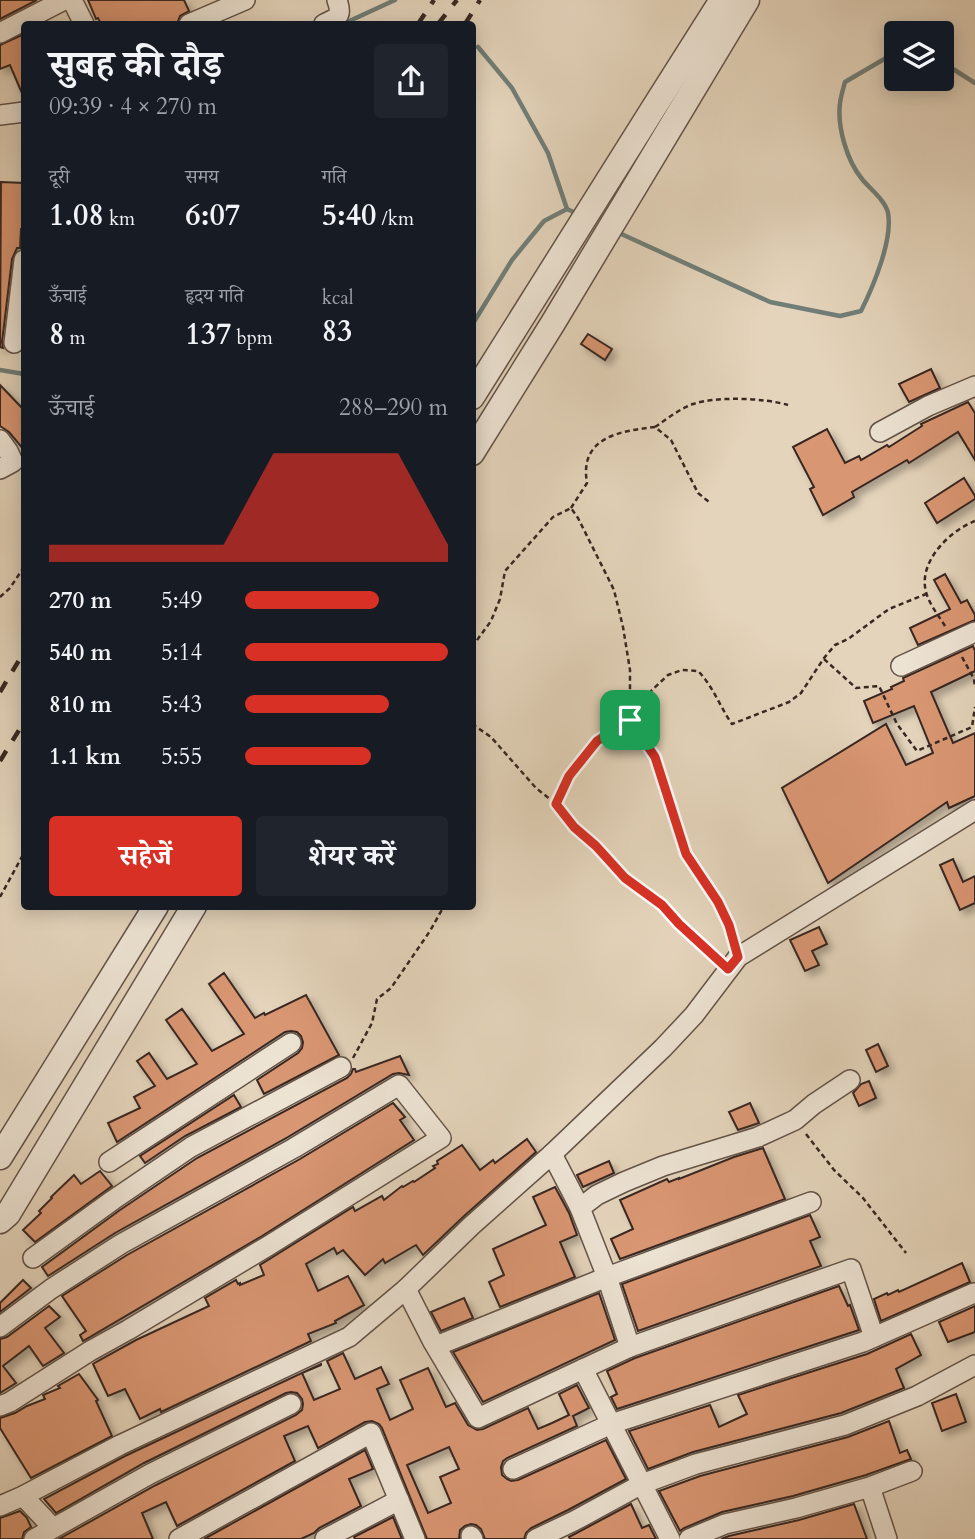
<!DOCTYPE html>
<html lang="hi">
<meta charset="utf-8">
<style>
body{margin:0;font-family:Cardo,"Noto Serif Devanagari",serif;background:#20242c;color:#f1f3f6;height:100vh;display:flex;flex-direction:column;font-size:26px;white-space:nowrap}
*{box-sizing:border-box;margin:0}
p{font-size:23px;color:#9ea1a6}
.icon{flex:none;width:38px;height:38px;fill:none;stroke:currentColor;stroke-width:2;stroke-linecap:round;stroke-linejoin:round}
.map{position:relative;flex:1;overflow:hidden}
.details{position:absolute;left:21px;top:21px;width:455px;height:889px;display:flex;flex-direction:column;background:#171b24;border-radius:7px;box-shadow:0 4px 18px #0003}
.details>*{flex:none}
.controls{position:absolute;left:884px;top:21px;display:grid;gap:14px}
.controls a{display:grid;place-items:center;width:70px;height:70px;border-radius:7px;background:#171b24;box-shadow:0 4px 18px #0003;font-size:35px}
.pin{position:absolute;display:grid;place-items:center;width:60px;height:60px;color:#fff;margin:-30px;border-radius:14px;box-shadow:0 4px 10px #0006}
.round{display:grid;place-items:center;flex:none;width:74px;height:74px;border-radius:7px;background:#20242c}
.overview{display:flex;align-items:center;justify-content:space-between;height:119px;padding:0 28px}
h1{font-size:38px;font-weight:700;line-height:52px}
.figures{display:grid;grid-template-columns:repeat(3,1fr);gap:10px;height:119px;padding:7px 28px}
.figures div{display:grid;align-content:center}
.figures b{font-size:30px;font-weight:700}
.figures small{font-size:19px;font-weight:400}
.figures p{font-size:19px}
.chart{height:196px;padding:14px 28px}
.chart p{display:flex;justify-content:space-between}
.chart svg{width:100%;height:126px;margin-top:7px;fill:#d93025;opacity:.7}
.button{display:flex;gap:14px;margin-top:auto;padding:14px 28px}
.button a{flex:1;height:80px;border-radius:7px;background:#d93025;color:#fff;font-size:28px;font-weight:700;line-height:80px;text-align:center}
.button a+a{background:#20242c;color:#f1f3f6}
ul{padding:0 28px;list-style:none;font-size:23px}
li{display:grid;grid-template-columns:112px 84px 1fr;align-items:center;height:52px}
li i{height:18px;border-radius:9px;background:#d93025}
.map>svg:first-child{display:block}
</style>
<div class="map">
<svg width="975" height="1539" viewBox="0 0 975 1539">
<defs>
<filter id="shadow"><feDropShadow dx="5" dy="5" stdDeviation="3.5" flood-color="#0004"/></filter>
</defs>
<rect width="100%" height="100%" fill="#e4d4bb"/>
<filter id="stains"><feTurbulence type="fractalNoise" baseFrequency=".00286" numOctaves="4"/><feColorMatrix values="0 0 0 0 .2 0 0 0 0 .09 0 0 0 0 .02 0 0 0 .5 -.17"/></filter>
<radialGradient id="worn" r=".72"><stop offset=".6" stop-color="#630" stop-opacity="0"/><stop offset="1" stop-color="#630" stop-opacity=".3"/></radialGradient>
<g fill="none" stroke-linecap="round" stroke-linejoin="round">
<g stroke="#707e78" stroke-width="4.5">
<polyline points="343,24 395,0"/>
<polyline points="478,47 512,88 548,153 567,209"/>
<polyline points="942,62 975,83"/>
<path d="M617,232L770,302L840,316L861,311C873,287 893,240 888,213C886,201 870,189 862,179C847,161 837,127 840,103C841,96 843,89 845,82L886,58L896,56"/>
<polyline points="472,325 512,260 544,221 567,209 578,214"/>
<polyline points="0,370 24,374"/>
</g>
</g>
<g fill="#d99672" stroke="#382822" stroke-width="2" fill-rule="evenodd" filter="url(#shadow)">
<polygon points="0,0 37,0 0,19"/>
<polygon points="88,0 184,0 189,11 180,16 177,24 101,24 98,18 96,19"/>
<polygon points="24,34 24,98 10,65 0,69 0,45"/>
<polygon points="1,182 24,183 24,229 21,229 20,248 17,248 12,259 2,342 3,348 0,347"/>
<polygon points="588,334 612,349 605,360 581,344"/>
<polygon points="931,369 940,388 909,402 899,384"/>
<polygon points="0,385 24,410 24,450 9,432 0,426"/>
<polygon points="968,402 975,413 975,460 958,432 909,463 907,460 852,492 854,497 823,515 810,489 814,487 793,447 827,429 845,463 859,456 861,460 887,445 889,447 922,426 921,424"/>
<polygon points="964,478 975,496 975,499 937,523 925,503"/>
<polygon points="945,574 961,603 967,600 975,615 975,620 918,645 910,628 950,609 934,580"/>
<polygon points="973,646 975,651 975,671 931,692 953,743 975,733 975,796 949,808 947,802 828,883 782,788 886,724 906,765 933,753 914,706 873,723 864,701 892,689 891,687 904,681 903,678"/>
<polygon points="953,859 963,882 975,876 975,903 960,910 940,865"/>
<polygon points="819,927 827,944 812,951 819,965 805,971 790,940"/>
<polygon points="224,973 255,1018 264,1013 265,1015 306,995 339,1055 264,1094 257,1080 298,1053 302,1048 303,1042 301,1036 297,1032 291,1031 285,1032 117,1142 108,1123 140,1108 134,1097 155,1086 137,1061 149,1053 167,1079 197,1064 166,1020 182,1009 212,1051 244,1034 209,984"/>
<polygon points="878,1044 888,1066 876,1072 866,1050"/>
<polygon points="400,1056 409,1075 399,1073 393,1074 288,1137 115,1233 48,1276 42,1267 120,1210 197,1158 347,1078 351,1074 353,1069 355,1069 356,1072"/>
<polygon points="869,1081 876,1098 859,1106 853,1093 861,1084"/>
<polygon points="234,1095 241,1107 185,1136 145,1163 140,1156"/>
<polygon points="393,1103 405,1117 400,1120 414,1140 262,1236 83,1341 80,1335 86,1331 62,1296 127,1255 300,1159"/>
<polygon points="750,1103 759,1123 738,1130 729,1112"/>
<polygon points="527,1139 536,1152 463,1217 423,1255 416,1245 385,1263 383,1259 365,1275 343,1250 337,1254 334,1248 306,1264 318,1291 348,1276 364,1305 335,1321 336,1323 308,1334 311,1341 161,1412 160,1409 140,1419 125,1389 108,1396 93,1364 96,1362 136,1340 209,1306 205,1298 236,1280 238,1284 240,1283 240,1285 264,1275 260,1265 353,1207 355,1211 382,1196 384,1200 402,1186 403,1187 413,1181 414,1182 435,1168 433,1166 438,1164 437,1161 462,1145 480,1170 493,1160 495,1163"/>
<polygon points="763,1148 785,1199 620,1259 611,1239 633,1229 620,1200 667,1179 669,1182 679,1178 679,1179 734,1157"/>
<polygon points="609,1161 614,1173 583,1187 577,1175"/>
<polygon points="100,1171 112,1186 35,1242 23,1230 41,1213 39,1211 52,1198 51,1197 74,1175 81,1184"/>
<polygon points="555,1187 569,1213 577,1235 560,1242 575,1277 500,1307 489,1282 504,1275 493,1249 546,1225 533,1197"/>
<polygon points="810,1215 820,1237 810,1241 821,1266 638,1331 622,1284"/>
<polygon points="962,1263 970,1282 881,1321 874,1299 887,1293 888,1295 898,1290 899,1292"/>
<polygon points="23,1280 31,1288 0,1312 0,1303"/>
<polygon points="839,1286 848,1306 850,1305 859,1330 617,1409 611,1397 617,1394 607,1371 635,1358"/>
<polygon points="599,1293 615,1340 483,1402 453,1352"/>
<polygon points="464,1298 473,1318 441,1331 431,1312"/>
<polygon points="49,1306 60,1317 45,1328 64,1353 43,1366 29,1346 3,1366 16,1383 0,1393 0,1339 7,1337"/>
<polygon points="975,1306 975,1332 948,1342 939,1322"/>
<polygon points="911,1334 921,1355 896,1369 904,1388 841,1413 693,1452 648,1469 629,1431 710,1405 719,1427 747,1414 738,1395 867,1354"/>
<path d="M343,1353L355,1379L381,1367L389,1384L377,1389L390,1420L413,1409L400,1380L428,1368L446,1407L455,1403L468,1425L477,1430L483,1429L528,1408L538,1429L552,1423L569,1415L559,1394L577,1385L589,1408L573,1416L577,1426L507,1458L503,1461L501,1467L502,1475L507,1479L511,1481L518,1480L606,1440L626,1479L568,1510L531,1528L526,1533L524,1539H485L481,1529L476,1525L471,1524L465,1526L460,1530L459,1539H427L382,1428L379,1424L372,1421L365,1422L318,1448L308,1426L284,1436L295,1461L177,1526L166,1502L142,1513L153,1539H59L156,1485L296,1415L302,1410L303,1404L302,1399L297,1393L291,1392L286,1393L144,1463L56,1513L44,1499L125,1456L321,1364V1365L302,1373L314,1400L340,1389L327,1361ZM449,1447L459,1469L440,1477L451,1503L428,1513L407,1465Z"/>
<polygon points="79,1374 98,1400 96,1401 112,1436 31,1478 0,1428 0,1418 15,1413 27,1406 45,1399 43,1395 60,1388 58,1386"/>
<polygon points="956,1394 966,1422 942,1431 932,1403"/>
<polygon points="889,1421 900,1453 907,1450 911,1459 866,1475 793,1496 722,1512 684,1528 680,1531 659,1491 700,1476 848,1437"/>
<polygon points="365,1450 373,1469 349,1479 361,1506 319,1528 314,1533 301,1539 204,1539"/>
<polygon points="631,1504 642,1528 649,1525 656,1539 570,1539 569,1537"/>
<polygon points="854,1504 867,1539 721,1539 729,1536 799,1520"/>
<polygon points="20,1511 27,1518 31,1527 24,1532 22,1539 0,1539 0,1518"/>
<polygon points="393,1517 402,1539 355,1539 354,1537"/>
</g>
<g fill="none" stroke-linecap="round" stroke-linejoin="round">
<defs>
<g id="minor">
<polyline points="72,0 84,24"/>
<polyline points="189,24 245,0"/>
<path d="M324,24C338,17 343,17 337,0"/>
<polyline points="0,33 64,0"/>
<polyline points="0,115 24,112"/>
<polyline points="14,343 24,260"/>
<polyline points="880,432 928,406 975,386"/>
<polyline points="0,440 8,451 13,462 0,469"/>
<polyline points="901,666 975,632"/>
<polyline points="552,1154 580,1208 607,1277 630,1347"/>
<polyline points="109,1162 291,1043"/>
<polyline points="580,1208 597,1195 624,1182 663,1166 758,1137 795,1120 814,1104 850,1080"/>
<polyline points="33,1258 113,1200 191,1147 341,1067"/>
<polyline points="406,1289 433,1342 478,1418 630,1347 851,1269 874,1337"/>
<polyline points="0,1327 51,1289 121,1244 294,1148 399,1085 441,1138 268,1246 128,1330 90,1351 10,1402 0,1406"/>
<polyline points="436,1346 607,1277 811,1202"/>
<polyline points="583,1369 670,1539"/>
<polyline points="513,1469 611,1424 863,1342 974,1293"/>
<polyline points="870,1487 887,1539"/>
<polyline points="23,1496 53,1528"/>
<polyline points="0,1506 23,1496 120,1445 349,1337 406,1289 471,1226 552,1154 663,1048 694,1015 738,957 975,810"/>
<polyline points="471,1536 473,1539"/>
<polyline points="34,1539 150,1474 291,1404"/>
<polyline points="179,1539 371,1433 415,1539"/>
<polyline points="325,1539 399,1500"/>
<polyline points="536,1539 574,1521 642,1484 696,1464 845,1425 917,1396 975,1365"/>
<polyline points="689,1539 725,1524 796,1508 870,1487 912,1471"/>
</g>
<g id="tertiary">
<path d="M472,397C555,265 638,132 722,0"/>
<polyline points="472,453 553,323 747,0"/>
<polyline points="0,1157 156,906"/>
<polyline points="0,1221 8,1214 194,906"/>
</g>
</defs>
<use href="#minor" stroke="#635348" stroke-width="22"/>
<use href="#tertiary" stroke="#635348" stroke-width="27"/>
<g stroke="#382822" stroke-width="2.5" stroke-dasharray="5 3.5" stroke-linecap="butt">
<path d="M655,427C667,419 679,409 693,404C717,396 764,398 788,405"/>
<path d="M571,508L587,483C579,437 620,431 655,427L671,440L698,493L709,502"/>
<polyline points="0,597 10,588 24,567"/>
<path d="M945,626C939,616 929,604 926,592C918,562 949,531 975,521"/>
<polyline points="472,647 491,621 500,599 505,571 553,517 571,508 578,518 614,590 623,627 630,670 630,720 655,757 686,854 718,903 729,925 733,941"/>
<polyline points="962,657 974,679 975,687"/>
<polyline points="824,659 856,688 879,686 897,724 917,751 972,727 975,707"/>
<path d="M472,724L491,737L536,788L556,804L569,776L597,742L630,720L652,690L668,675L682,670L698,671C713,686 720,707 732,724L789,702L801,693L824,658L835,645L848,639L889,609L926,594"/>
<polyline points="556,804 574,827 596,846 625,878 661,905 679,924 717,958"/>
<polyline points="0,897 24,853"/>
<polyline points="353,1058 372,1023 377,999 391,988 430,931 444,906"/>
<polyline points="806,1134 834,1170 863,1198 906,1253"/>
</g>
<use href="#minor" stroke="#ede3d3" stroke-width="19"/>
<use href="#tertiary" stroke="#ede3d3" stroke-width="24"/>
<g stroke="#382822" stroke-width="4.5" stroke-dasharray="12 12" stroke-linecap="butt">
<polyline points="418,24 434,0"/>
<polyline points="438,24 457,0"/>
<polyline points="465,24 480,0"/>
<polyline points="0,692 24,652"/>
<polyline points="0,761 24,722"/>
</g>
</g>
<g fill="none" stroke-linecap="round" stroke-linejoin="round">
<defs>
<polygon id="route" points="630,720 655,757 686,854 718,902 729,925 738,957 728,969 679,924 662,905 625,878 596,846 574,827 556,804 569,776 597,741"/>
</defs>
<use href="#route" stroke="#fff" stroke-width="14"/>
<use href="#route" stroke="#d93025" stroke-width="9"/>
</g>
<rect width="100%" height="100%" filter="url(#stains)"/>
<rect width="100%" height="100%" fill="url(#worn)"/>
</svg>
<div class="controls">
<a><svg class="icon" aria-label="layers" viewBox="0 0 24 24"><path d="M12 4l9 5-9 5-9-5zM3 14l9 5 9-5"/></svg></a>
</div>
<div class="pin" style="left:630px;top:720px;background:#1e9e55"><svg class="icon" aria-label="arrive" viewBox="0 0 24 24"><path d="M6 21V4h12l-3 4 3 4H6"/></svg></div>
<section class="details">
<div class="overview"><div><h1>सुबह की दौड़</h1><p>09:39 · 4 × 270 m</p></div><a class="round"><svg class="icon" aria-label="share" viewBox="0 0 24 24"><path d="M12 15V3M7 8l5-5 5 5M5 13v7h14v-7"/></svg></a></div>
<div class="figures">
<div><p>दूरी</p><b>1.08<small> km</small></b></div>
<div><p>समय</p><b>6:07</b></div>
<div><p>गति</p><b>5:40<small> /km</small></b></div>
</div>
<div class="figures">
<div><p>ऊँचाई</p><b>8<small> m</small></b></div>
<div><p>हृदय गति</p><b>137<small> bpm</small></b></div>
<div><p>kcal</p><b>83</b></div>
</div>
<div class="chart"><p><span>ऊँचाई</span>288–290 m</p>
<svg viewBox="0 0 160 44" preserveAspectRatio="none"><path d="M0 44V38L10 38L20 38L30 38L40 38L50 38L60 38L70 38L80 22L90 6L100 6L110 6L120 6L130 6L140 6L150 22L160 38V44z"/></svg>
</div>
<ul>
<li><b>270 m</b>5:49<i style="width:66%"></i></li>
<li><b>540 m</b>5:14<i style="width:100%"></i></li>
<li><b>810 m</b>5:43<i style="width:71%"></i></li>
<li><b>1.1 km</b>5:55<i style="width:62%"></i></li>
</ul>
<div class="button"><a>सहेजें</a><a>शेयर करें</a></div>
</section>
</div>
